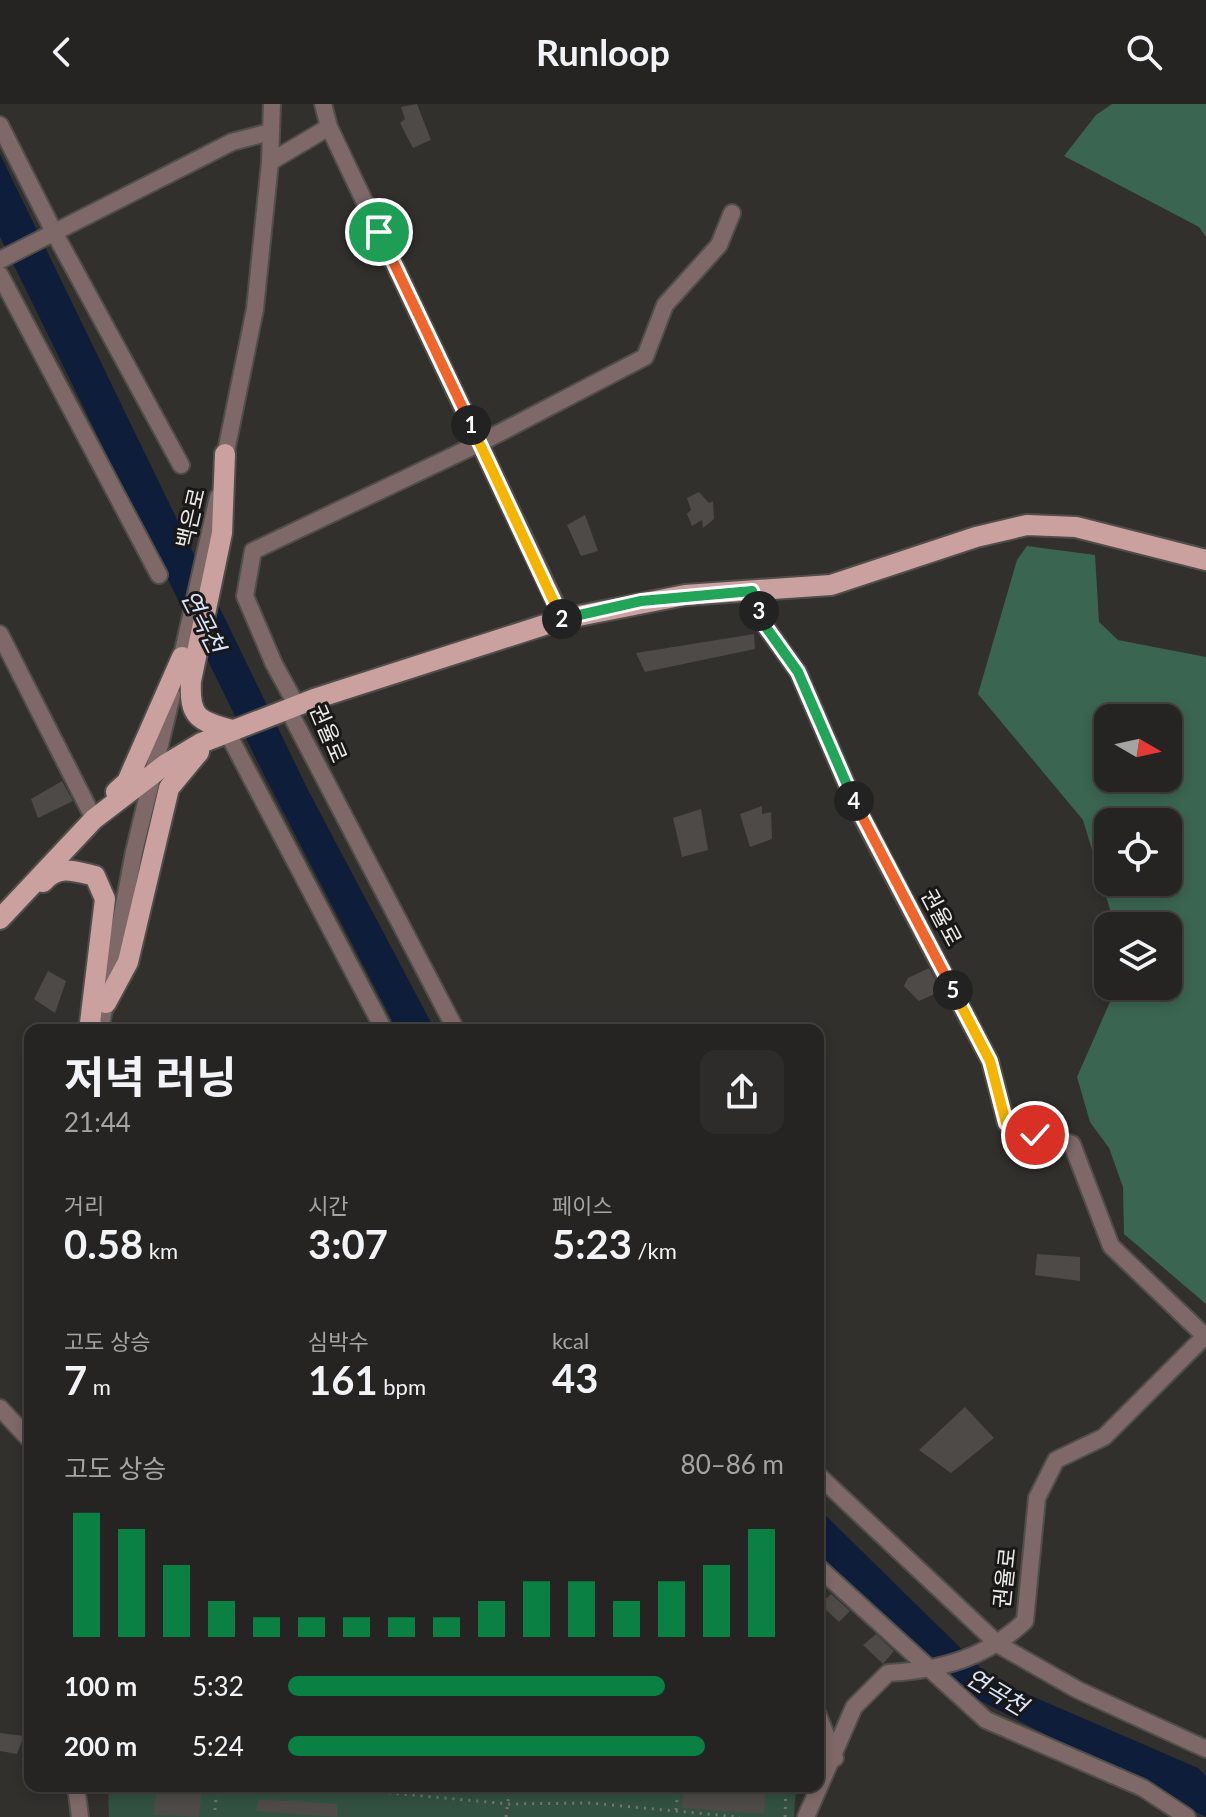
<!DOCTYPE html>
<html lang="ko">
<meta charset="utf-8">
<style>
body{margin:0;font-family:Lato,"Noto Sans KR",sans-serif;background:#2e2c2a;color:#f1f3f6;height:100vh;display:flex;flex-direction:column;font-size:30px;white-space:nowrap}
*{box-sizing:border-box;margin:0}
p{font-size:26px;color:#a4a4a5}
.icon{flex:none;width:44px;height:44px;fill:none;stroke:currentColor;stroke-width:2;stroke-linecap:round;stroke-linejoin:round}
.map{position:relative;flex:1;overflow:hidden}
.sheet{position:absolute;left:24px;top:920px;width:800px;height:768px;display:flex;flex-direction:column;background:#262422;border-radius:16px;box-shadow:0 4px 12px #0003,0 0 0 2px #424140}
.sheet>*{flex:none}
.needle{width:52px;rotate:99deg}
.controls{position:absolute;left:1094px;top:600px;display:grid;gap:16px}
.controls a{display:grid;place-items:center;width:88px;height:88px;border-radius:16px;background:#262422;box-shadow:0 4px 12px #0003,0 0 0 2px #424140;font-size:40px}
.pin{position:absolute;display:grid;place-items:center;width:68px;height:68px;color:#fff;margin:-34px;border:4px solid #fff;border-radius:50%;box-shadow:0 2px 8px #0007}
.km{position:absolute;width:40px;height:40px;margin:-20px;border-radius:50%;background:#222;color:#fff;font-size:22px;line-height:40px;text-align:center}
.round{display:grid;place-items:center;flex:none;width:84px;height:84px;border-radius:16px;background:#2e2c2a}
.summary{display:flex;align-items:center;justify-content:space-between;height:136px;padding:0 40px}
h1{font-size:44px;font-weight:700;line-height:60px}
.figures{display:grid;grid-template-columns:repeat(3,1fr);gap:12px;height:136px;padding:8px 40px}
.figures div{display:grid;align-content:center}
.figures b{font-size:40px;font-weight:700}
.figures small{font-size:22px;font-weight:400}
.figures p{font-size:22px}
.chart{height:224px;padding:16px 40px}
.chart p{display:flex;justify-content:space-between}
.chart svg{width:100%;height:144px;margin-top:8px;stroke:#0b8043;stroke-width:6}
ul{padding:0 40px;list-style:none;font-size:26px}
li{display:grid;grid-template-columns:128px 96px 1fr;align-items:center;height:60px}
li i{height:20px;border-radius:10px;background:#0b8043}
header{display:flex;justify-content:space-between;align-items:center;height:104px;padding:0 40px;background:#262422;font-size:36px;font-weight:700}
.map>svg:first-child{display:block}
</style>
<header><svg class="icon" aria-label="back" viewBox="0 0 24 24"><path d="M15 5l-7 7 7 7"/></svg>Runloop<svg class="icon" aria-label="search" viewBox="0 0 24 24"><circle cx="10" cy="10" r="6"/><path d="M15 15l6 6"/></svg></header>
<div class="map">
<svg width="1206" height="1713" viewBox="0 0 1206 1713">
<rect width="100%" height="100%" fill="#32302d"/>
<polygon fill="#325141" points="108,1682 796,1682 794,1713 109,1713"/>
<g fill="#3a6550" fill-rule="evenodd">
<polygon points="1112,0 1206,0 1206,133 1199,123 1064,52 1096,11"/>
<path d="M1027,442L1095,451L1099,518L1118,536L1206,553V1200L1124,1130L1123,1083L1109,1044L1090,1018L1077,973L1117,882H1168V822H1115L1083,716L978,590L1017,456ZM1108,614H1168V674H1108ZM1108,718H1168V778H1108Z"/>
</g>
<g fill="#0d1d3a">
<polygon points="0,50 308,686 435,926 397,926 263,669 0,133"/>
<polygon points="818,1404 992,1575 1198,1664 1206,1672 1206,1713 971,1592 818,1449"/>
</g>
<g fill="#4d4a47">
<polygon points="417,0 431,36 413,44 400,19 405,15 401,3"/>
<polygon points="367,130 380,157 366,161 359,135"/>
<polygon points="699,388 709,399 713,397 714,415 703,424 702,416 692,422 687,410 691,406 687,394"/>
<polygon points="585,411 598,447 581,452 567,421"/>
<polygon points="754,530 755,545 645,568 636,549"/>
<polygon points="62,677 73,697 38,714 31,695"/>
<polygon points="762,702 762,710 771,708 772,735 750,743 740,710"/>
<polygon points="701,705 708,746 682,753 673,714"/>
<polygon points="929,864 941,887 919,897 904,882 908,874"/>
<polygon points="48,867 66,877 55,909 34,895"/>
<polygon points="1037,1150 1080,1153 1080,1177 1035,1171"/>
<polygon points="965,1303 994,1334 951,1369 919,1346"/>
<polygon points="831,1490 850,1507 839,1518 820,1500"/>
<polygon points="876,1530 894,1547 883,1560 863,1541"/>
<polygon points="0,1629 24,1632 17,1650 0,1647"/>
<polygon points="683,1682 766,1682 764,1710 682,1704"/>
<polygon points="156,1686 202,1688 199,1713 154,1711"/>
<polygon points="259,1695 337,1700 337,1713 256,1707"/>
</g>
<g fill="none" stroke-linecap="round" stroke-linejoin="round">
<defs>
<g id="minor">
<polyline points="323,0 329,23 563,515"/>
<polyline points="0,21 54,128 181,361"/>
<polyline points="270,58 329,23"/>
<polyline points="0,156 232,38 270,28"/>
<polyline points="0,171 159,471"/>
<polyline points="223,362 255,205 270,58 272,0"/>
<polyline points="752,487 763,519 798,568 857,704 990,957 1006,1019 1072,1040 1111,1142 1206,1233"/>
<polyline points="0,530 94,715"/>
<polyline points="179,565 218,393"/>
<polyline points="297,602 274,560 245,492 253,447 480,339 645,253 665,201 719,141 732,109"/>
<polyline points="288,605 456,926"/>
<polyline points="227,628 384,926"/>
<polyline points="100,926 134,748 172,591"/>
<polyline points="0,1304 30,1336"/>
<polyline points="818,1371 999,1541 1078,1586 1206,1645"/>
<polyline points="818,1463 986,1616 1143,1684 1187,1713"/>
<polyline points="818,1611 835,1654"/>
<polyline points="76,1682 80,1713"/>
<path d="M806,1713L854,1603L888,1569C941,1566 986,1554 1025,1517L1037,1394L1056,1356L1104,1333L1205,1232"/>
</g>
<g id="major">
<path d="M225,350L222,429L191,577C189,613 198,617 232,626"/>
<polyline points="116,688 127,678 182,553"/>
<path d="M43,778C58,760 75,767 95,772L105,795L90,919L94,926"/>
<polyline points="0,815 94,715 166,660 201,639 314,595 563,515 685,491 831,481 976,433 1027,421 1076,423 1206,456"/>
<polyline points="106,899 128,858 169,684 199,648"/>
</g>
</defs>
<use href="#minor" stroke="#504e4b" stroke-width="20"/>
<use href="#major" stroke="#504e4b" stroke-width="24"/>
<g stroke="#767471" stroke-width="3" stroke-dasharray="2 6" stroke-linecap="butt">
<polyline points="317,1682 509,1700 590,1699 740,1713"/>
<polyline points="215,1706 217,1682"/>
<polyline points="676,1706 678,1682"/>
<polyline points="506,1713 510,1682"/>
<polyline points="785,1713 786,1682"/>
</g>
<use href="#minor" stroke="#7e6968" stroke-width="16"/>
<use href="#major" stroke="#cba1a0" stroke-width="20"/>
</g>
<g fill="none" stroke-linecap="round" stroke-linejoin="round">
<defs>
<polyline id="split-1" points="379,128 471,321"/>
<polyline id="split-2" points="471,321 562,515"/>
<polyline id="split-3" points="562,515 641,497 752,487 759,507"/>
<polyline id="split-4" points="759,507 763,519 798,568 854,697"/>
<polyline id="split-5" points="854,697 953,886"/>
<polyline id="split-6" points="953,886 990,957 1006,1019 1035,1031"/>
</defs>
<use href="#split-1" stroke="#fff" stroke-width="16"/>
<use href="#split-2" stroke="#fff" stroke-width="16"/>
<use href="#split-3" stroke="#fff" stroke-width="16"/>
<use href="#split-4" stroke="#fff" stroke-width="16"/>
<use href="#split-5" stroke="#fff" stroke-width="16"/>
<use href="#split-6" stroke="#fff" stroke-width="16"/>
<use href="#split-1" stroke="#f0652b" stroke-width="10"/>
<use href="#split-2" stroke="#f5b400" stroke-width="10"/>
<use href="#split-3" stroke="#22a559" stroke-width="10"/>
<use href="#split-4" stroke="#22a559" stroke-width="10"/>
<use href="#split-5" stroke="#f0652b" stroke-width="10"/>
<use href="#split-6" stroke="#f5b400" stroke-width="10"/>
</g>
<g text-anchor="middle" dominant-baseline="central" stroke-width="6" stroke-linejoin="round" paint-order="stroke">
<g font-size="22" fill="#eceae9" stroke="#191817">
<text transform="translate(190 414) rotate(-77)">백은로</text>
<text transform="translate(329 629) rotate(67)">권율로</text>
<text transform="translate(942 813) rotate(62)">권율로</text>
<text transform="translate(1004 1474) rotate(-84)">권율로</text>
</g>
<g font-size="24" font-style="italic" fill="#d7e5fd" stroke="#191817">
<text transform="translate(204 517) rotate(63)">연곡천</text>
<text transform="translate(997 1587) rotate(31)">연곡천</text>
</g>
</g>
</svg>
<div class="controls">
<a><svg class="needle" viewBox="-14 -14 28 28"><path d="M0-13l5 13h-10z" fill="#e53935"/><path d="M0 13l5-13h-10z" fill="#a4a4a5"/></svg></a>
<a><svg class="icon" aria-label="locate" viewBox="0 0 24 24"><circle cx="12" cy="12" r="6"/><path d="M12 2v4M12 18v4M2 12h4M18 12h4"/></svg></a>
<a><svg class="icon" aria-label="layers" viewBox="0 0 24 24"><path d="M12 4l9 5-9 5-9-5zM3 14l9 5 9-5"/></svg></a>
</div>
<div class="pin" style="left:379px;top:128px;background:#1e9e55"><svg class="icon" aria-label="arrive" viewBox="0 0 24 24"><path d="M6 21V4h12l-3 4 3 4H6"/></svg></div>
<div class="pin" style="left:1035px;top:1031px;background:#d93025"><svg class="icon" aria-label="check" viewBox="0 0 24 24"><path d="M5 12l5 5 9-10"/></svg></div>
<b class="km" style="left:471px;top:321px">1</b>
<b class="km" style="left:562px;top:515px">2</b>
<b class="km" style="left:759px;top:507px">3</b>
<b class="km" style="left:854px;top:697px">4</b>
<b class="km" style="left:953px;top:886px">5</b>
<section class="sheet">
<div class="summary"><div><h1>저녁 러닝</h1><p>21:44</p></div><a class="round"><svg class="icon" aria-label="share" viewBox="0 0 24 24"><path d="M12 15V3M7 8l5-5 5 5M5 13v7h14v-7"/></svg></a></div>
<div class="figures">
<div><p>거리</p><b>0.58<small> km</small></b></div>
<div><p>시간</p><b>3:07</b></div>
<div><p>페이스</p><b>5:23<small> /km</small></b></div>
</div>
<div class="figures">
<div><p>고도 상승</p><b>7<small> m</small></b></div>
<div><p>심박수</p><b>161<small> bpm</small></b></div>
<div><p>kcal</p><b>43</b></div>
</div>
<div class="chart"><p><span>고도 상승</span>80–86 m</p>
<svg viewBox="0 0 160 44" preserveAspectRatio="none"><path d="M5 44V6M15 44V11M25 44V22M35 44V33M45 44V38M55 44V38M65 44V38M75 44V38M85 44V38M95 44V33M105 44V27M115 44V27M125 44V33M135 44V27M145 44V22M155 44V11"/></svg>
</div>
<ul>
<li><b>100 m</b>5:32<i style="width:76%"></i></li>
<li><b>200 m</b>5:24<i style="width:84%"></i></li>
</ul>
</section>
</div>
